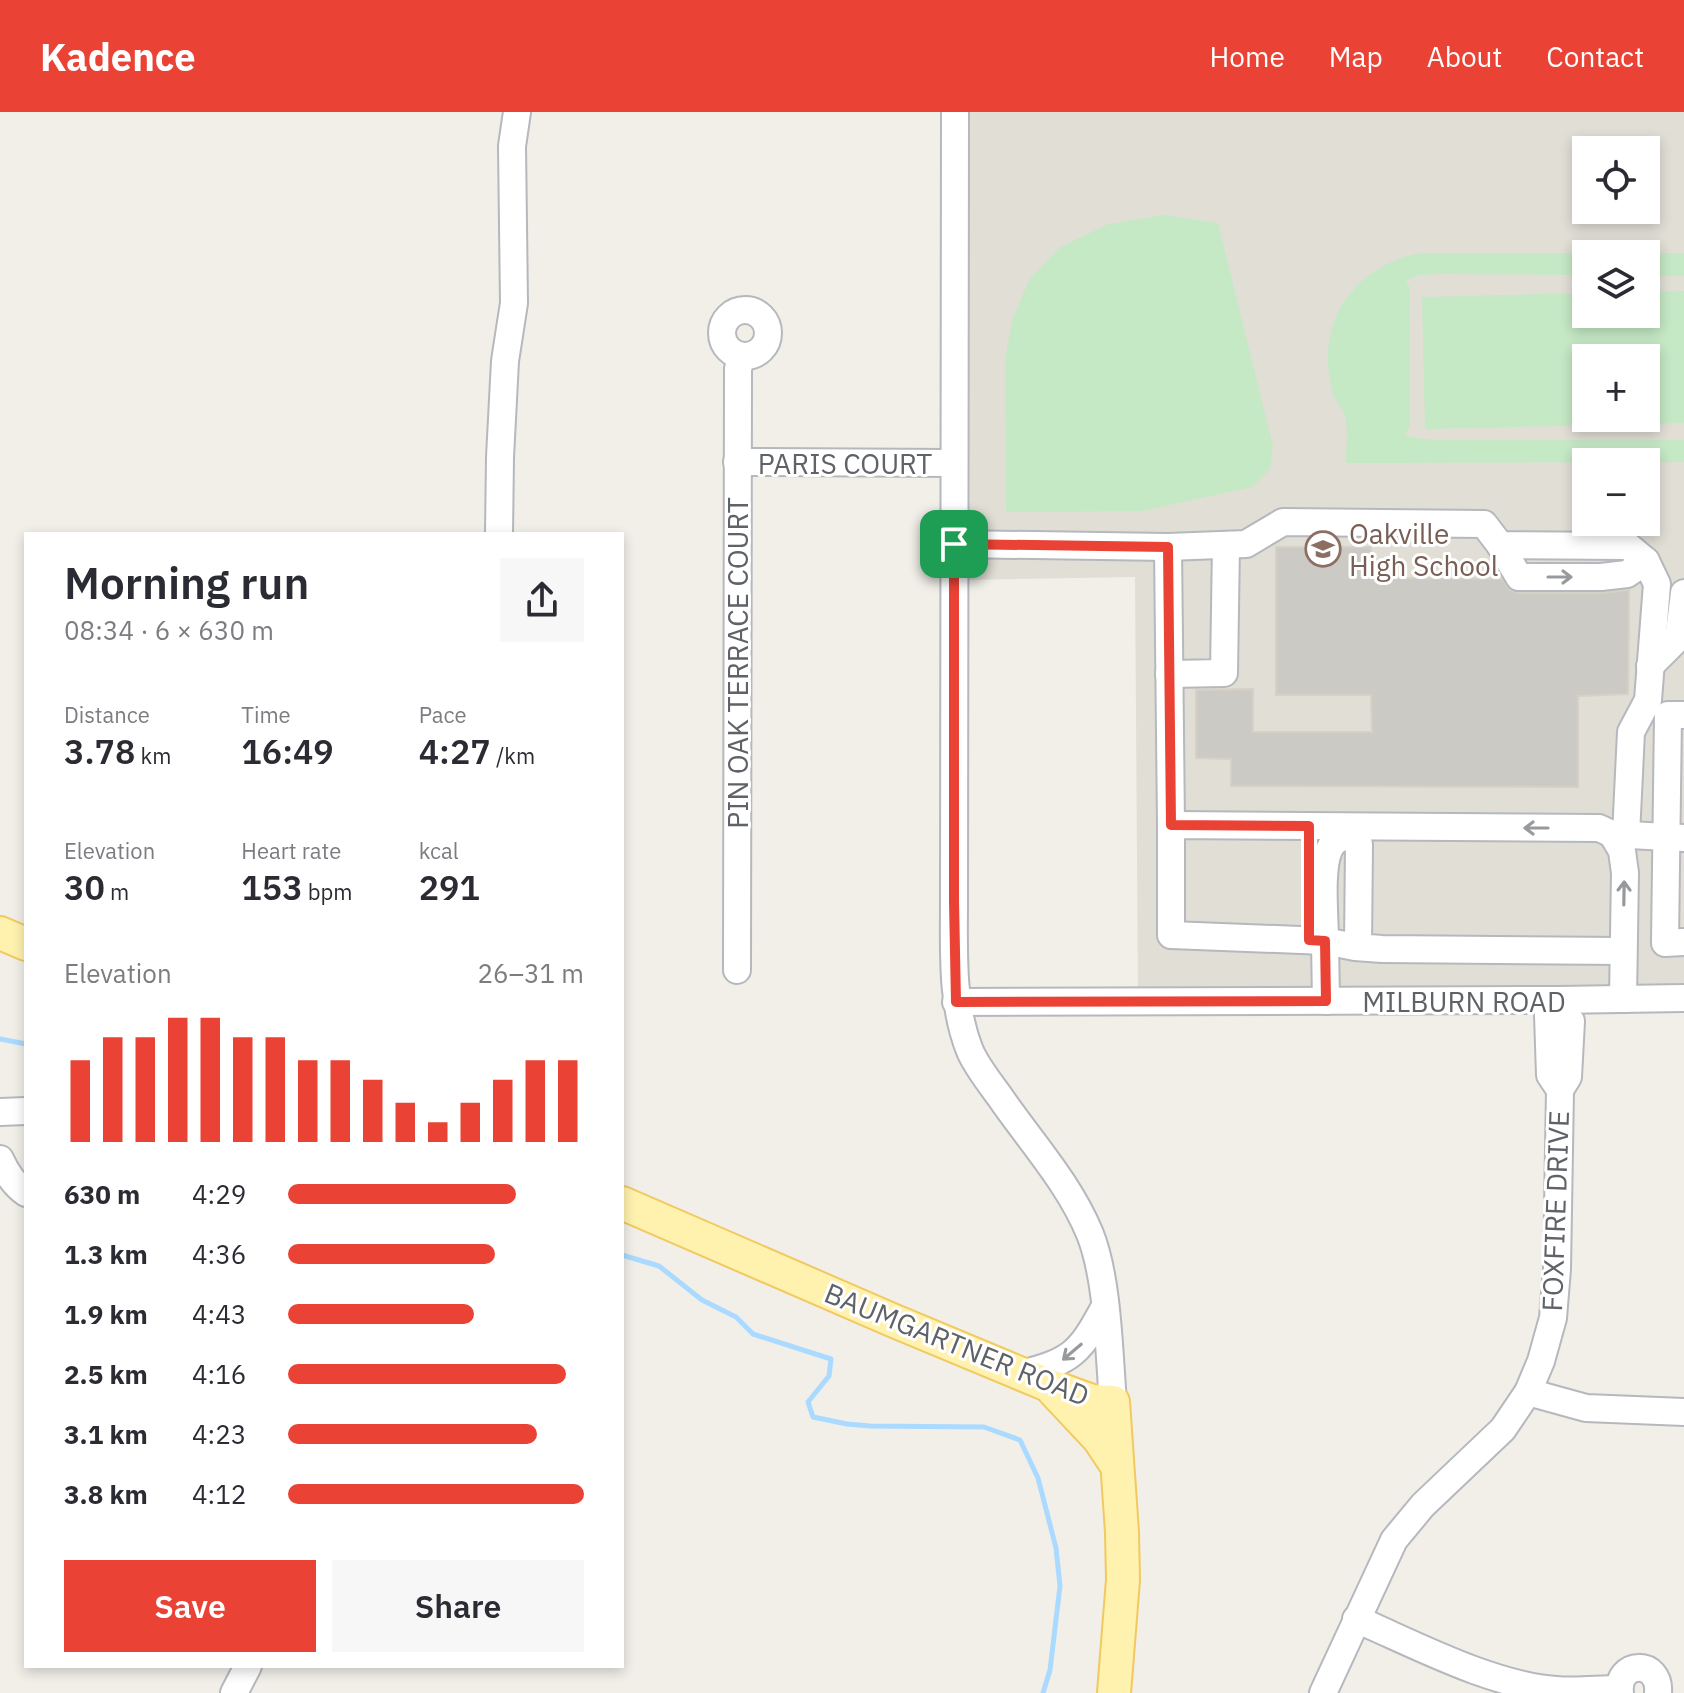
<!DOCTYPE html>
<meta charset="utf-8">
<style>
body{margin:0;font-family:"IBM Plex Sans",sans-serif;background:#f7f7f7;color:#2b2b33;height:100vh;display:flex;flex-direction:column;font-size:30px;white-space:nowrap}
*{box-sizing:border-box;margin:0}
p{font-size:26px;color:#7c7c81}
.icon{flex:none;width:44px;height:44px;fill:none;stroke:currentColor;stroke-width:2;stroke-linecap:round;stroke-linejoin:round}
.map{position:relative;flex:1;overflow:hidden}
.side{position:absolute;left:24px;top:420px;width:600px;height:1136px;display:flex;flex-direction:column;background:#fff;border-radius:0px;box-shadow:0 4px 12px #0003}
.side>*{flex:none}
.fabs{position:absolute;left:1572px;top:24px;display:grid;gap:16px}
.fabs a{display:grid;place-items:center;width:88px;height:88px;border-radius:0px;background:#fff;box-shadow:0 4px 12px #0003;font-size:40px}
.pin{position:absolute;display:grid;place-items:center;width:68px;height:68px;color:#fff;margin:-34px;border-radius:16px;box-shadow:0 4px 12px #0006}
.round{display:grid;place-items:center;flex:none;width:84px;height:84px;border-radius:0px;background:#f7f7f7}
.summary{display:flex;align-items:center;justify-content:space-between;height:136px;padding:0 40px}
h1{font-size:44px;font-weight:600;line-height:60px}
.stats{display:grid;grid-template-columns:repeat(3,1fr);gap:12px;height:136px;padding:8px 40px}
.stats div{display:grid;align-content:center}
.stats b{font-size:34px;font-weight:600}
.stats small{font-size:22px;font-weight:400}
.stats p{font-size:22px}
.chart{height:224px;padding:16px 40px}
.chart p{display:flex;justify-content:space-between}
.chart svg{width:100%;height:144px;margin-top:8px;stroke:#ea4335;stroke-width:6}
.button{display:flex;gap:16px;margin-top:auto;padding:16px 40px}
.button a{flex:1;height:92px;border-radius:0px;background:#ea4335;color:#fff;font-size:32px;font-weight:600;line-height:92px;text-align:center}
.button a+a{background:#f7f7f7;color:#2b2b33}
ul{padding:0 40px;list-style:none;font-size:26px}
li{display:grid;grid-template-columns:128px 96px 1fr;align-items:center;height:60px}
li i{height:20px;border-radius:10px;background:#ea4335}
header{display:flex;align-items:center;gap:48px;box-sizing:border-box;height:112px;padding:0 40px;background:#ea4335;color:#fff}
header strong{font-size:38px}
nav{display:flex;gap:44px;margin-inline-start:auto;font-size:28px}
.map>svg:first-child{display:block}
</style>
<header>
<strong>Kadence</strong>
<nav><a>Home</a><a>Map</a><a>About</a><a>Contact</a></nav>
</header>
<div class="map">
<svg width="1684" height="1581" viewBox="0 0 1684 1581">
<rect width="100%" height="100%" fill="#f1efe8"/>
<path fill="#e1ded6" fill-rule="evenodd" d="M967,0H1684V877L1138,882L1135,465L961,468ZM1586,38H1646V98H1586ZM1586,142H1646V202H1586ZM1586,246H1646V306H1586ZM1586,350H1646V410H1586Z"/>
<g fill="#c5e8c5" fill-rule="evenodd">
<polygon points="1164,103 1218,111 1273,334 1270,357 1252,375 1142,399 1006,400 1005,246 1012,209 1029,168 1059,136 1108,112"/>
<path d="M1418,141H1684V164H1646V142H1586V163L1438,162L1420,163L1406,168L1410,177V314L1405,323L1421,327L1437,328H1684V350L1346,351C1346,337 1349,313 1344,302C1342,296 1338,291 1335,286C1332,279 1330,269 1329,262C1321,200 1359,155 1418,141Z"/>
<path d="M1684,179V311L1425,317L1422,185L1586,181V202H1646V180ZM1646,246V306H1586V246Z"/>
</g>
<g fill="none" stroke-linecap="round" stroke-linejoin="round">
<g stroke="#aadaff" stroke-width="5">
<polyline points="0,927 26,932"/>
<polyline points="622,1143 659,1154 702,1188 736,1205 753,1222 831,1247 829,1264 808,1290 813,1305 847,1312 870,1314 984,1315 1020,1328 1038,1366 1056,1436 1060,1474 1050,1558 1043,1581"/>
</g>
</g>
<polygon fill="#cccac5" stroke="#d6d1c6" stroke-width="2" points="1276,435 1371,435 1371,466 1502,467 1510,478 1519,481 1601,481 1629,478 1628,582 1578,584 1578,675 1231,674 1231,647 1196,646 1196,578 1253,577 1253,620 1372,620 1371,583 1276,583"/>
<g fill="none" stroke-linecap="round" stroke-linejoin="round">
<defs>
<g id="minor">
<path d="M955,0L954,789C954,839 951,892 970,939C977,955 990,971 1000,985C1031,1030 1069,1071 1090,1122C1108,1167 1109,1241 1113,1290"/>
<circle cx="745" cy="221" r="23"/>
<polyline points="737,350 954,351"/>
<polyline points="499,422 500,345 505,249 514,191 512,34 517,0"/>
<polyline points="954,432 1168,435 1246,432 1283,410 1484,412 1500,433 1628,434 1646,449 1657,472 1648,588 1631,620 1626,723"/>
<polyline points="1500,433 1519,465 1601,465 1627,462 1646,449"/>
<polyline points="1168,435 1171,713"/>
<polyline points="1650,554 1674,530 1679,521 1684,481"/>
<polyline points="1169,562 1224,561 1226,433"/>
<polyline points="1684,603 1668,603 1665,831 1684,830"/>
<polyline points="1612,722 1622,739 1625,761 1623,887"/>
<path d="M1358,835L1359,732L1355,726C1344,723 1334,726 1329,738C1320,758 1325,806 1325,829L1355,835L1382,837L1623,839"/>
<polyline points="737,858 738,257 741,246"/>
<polyline points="1326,889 1325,829 1171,823 1171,713 1599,716 1612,722 1684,726"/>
<polyline points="956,890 1558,888 1684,886"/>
<polyline points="1558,895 1571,909 1568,965 1560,978"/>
<polyline points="0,1000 26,999"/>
<path d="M0,1047C6,1060 14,1073 26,1081"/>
<path d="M1021,1262C1072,1249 1080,1241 1105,1194"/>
<polyline points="1528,1280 1586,1296 1684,1300"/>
<path d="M1356,1507C1416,1533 1491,1573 1556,1578C1577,1580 1598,1577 1619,1577"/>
<polyline points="234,1581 248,1554"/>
<polyline points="1323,1581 1394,1428 1423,1393 1503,1317 1528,1280 1541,1249 1553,1206 1557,1157 1560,978 1550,963 1548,903 1558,895 1558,888"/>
<path d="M1620,1581C1616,1548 1661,1547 1658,1581"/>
</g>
<g id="major">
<polyline points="0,821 26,832"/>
<polyline points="622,1091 892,1208 1048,1273 1092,1289 1113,1290 1122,1420 1123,1468 1114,1581"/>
<polyline points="1053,1278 1099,1327 1117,1354"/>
</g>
</defs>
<use href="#minor" stroke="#b5b8bc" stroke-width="30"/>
<use href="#major" stroke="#f2c960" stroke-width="36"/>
<use href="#minor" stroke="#fff" stroke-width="26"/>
<use href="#major" stroke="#fff2af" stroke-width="32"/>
</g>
<defs><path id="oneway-shaft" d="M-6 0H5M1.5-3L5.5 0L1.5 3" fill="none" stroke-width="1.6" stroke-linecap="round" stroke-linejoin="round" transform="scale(2)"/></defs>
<g stroke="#979a9d">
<use href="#oneway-shaft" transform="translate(1560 465)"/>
<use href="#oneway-shaft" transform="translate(1536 716) rotate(-180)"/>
<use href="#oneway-shaft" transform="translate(1624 781) rotate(-89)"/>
<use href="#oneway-shaft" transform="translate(1072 1240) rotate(140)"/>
</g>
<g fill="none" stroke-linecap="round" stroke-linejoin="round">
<defs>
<polygon id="route" points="954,432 1168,435 1171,713 1309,714 1309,828 1325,829 1326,889 956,890 954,789"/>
</defs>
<use href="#route" stroke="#fff" stroke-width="16"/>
<use href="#route" stroke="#ea4335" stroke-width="10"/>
</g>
<defs>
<symbol id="school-ring" viewBox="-11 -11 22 22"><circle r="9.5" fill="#fff" stroke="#8d6e63" stroke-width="1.5"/><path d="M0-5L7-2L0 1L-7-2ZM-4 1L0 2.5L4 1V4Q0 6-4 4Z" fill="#8d6e63"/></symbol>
</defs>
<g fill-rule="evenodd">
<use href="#school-ring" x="1303" y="417" width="40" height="40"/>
</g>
<g text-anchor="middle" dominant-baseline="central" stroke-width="6" stroke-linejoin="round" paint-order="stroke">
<g font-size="28" fill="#5f6368" stroke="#fff">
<text x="845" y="351">PARIS COURT</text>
<text transform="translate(737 551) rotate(-90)">PIN OAK TERRACE COURT</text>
<text x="1464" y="889">MILBURN ROAD</text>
<text transform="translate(1555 1099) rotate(-88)">FOXFIRE DRIVE</text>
<text transform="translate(957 1232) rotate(22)">BAUMGARTNER ROAD</text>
</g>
<g font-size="28" fill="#785e54" stroke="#fff" text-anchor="start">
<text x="1349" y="421">Oakville<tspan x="1349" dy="32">High School</tspan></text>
</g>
</g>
</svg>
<div class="fabs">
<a><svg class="icon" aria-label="locate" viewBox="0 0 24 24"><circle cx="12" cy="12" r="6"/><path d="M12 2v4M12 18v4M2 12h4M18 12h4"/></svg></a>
<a><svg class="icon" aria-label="layers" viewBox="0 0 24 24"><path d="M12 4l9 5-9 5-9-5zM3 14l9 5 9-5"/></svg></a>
<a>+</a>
<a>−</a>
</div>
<div class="pin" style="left:954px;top:432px;background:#1e9e55"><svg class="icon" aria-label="arrive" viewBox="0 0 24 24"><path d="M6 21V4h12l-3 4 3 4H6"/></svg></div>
<section class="side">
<div class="summary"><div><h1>Morning run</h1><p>08:34 · 6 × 630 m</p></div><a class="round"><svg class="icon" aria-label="share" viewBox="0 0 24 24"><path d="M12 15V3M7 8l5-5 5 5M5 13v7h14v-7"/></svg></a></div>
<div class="stats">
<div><p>Distance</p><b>3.78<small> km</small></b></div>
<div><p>Time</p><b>16:49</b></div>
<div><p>Pace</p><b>4:27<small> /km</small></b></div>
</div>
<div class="stats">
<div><p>Elevation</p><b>30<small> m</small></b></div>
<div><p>Heart rate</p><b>153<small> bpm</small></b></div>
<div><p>kcal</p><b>291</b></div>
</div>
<div class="chart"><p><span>Elevation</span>26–31 m</p>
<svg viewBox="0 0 160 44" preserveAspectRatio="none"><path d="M5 44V19M15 44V12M25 44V12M35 44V6M45 44V6M55 44V12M65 44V12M75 44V19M85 44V19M95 44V25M105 44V32M115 44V38M125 44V32M135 44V25M145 44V19M155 44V19"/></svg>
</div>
<ul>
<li><b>630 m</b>4:29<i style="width:77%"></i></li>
<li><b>1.3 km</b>4:36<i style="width:70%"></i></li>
<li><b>1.9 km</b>4:43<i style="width:63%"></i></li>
<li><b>2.5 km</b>4:16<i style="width:94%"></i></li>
<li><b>3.1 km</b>4:23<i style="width:84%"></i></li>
<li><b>3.8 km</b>4:12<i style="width:100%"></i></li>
</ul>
<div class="button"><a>Save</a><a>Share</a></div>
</section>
</div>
